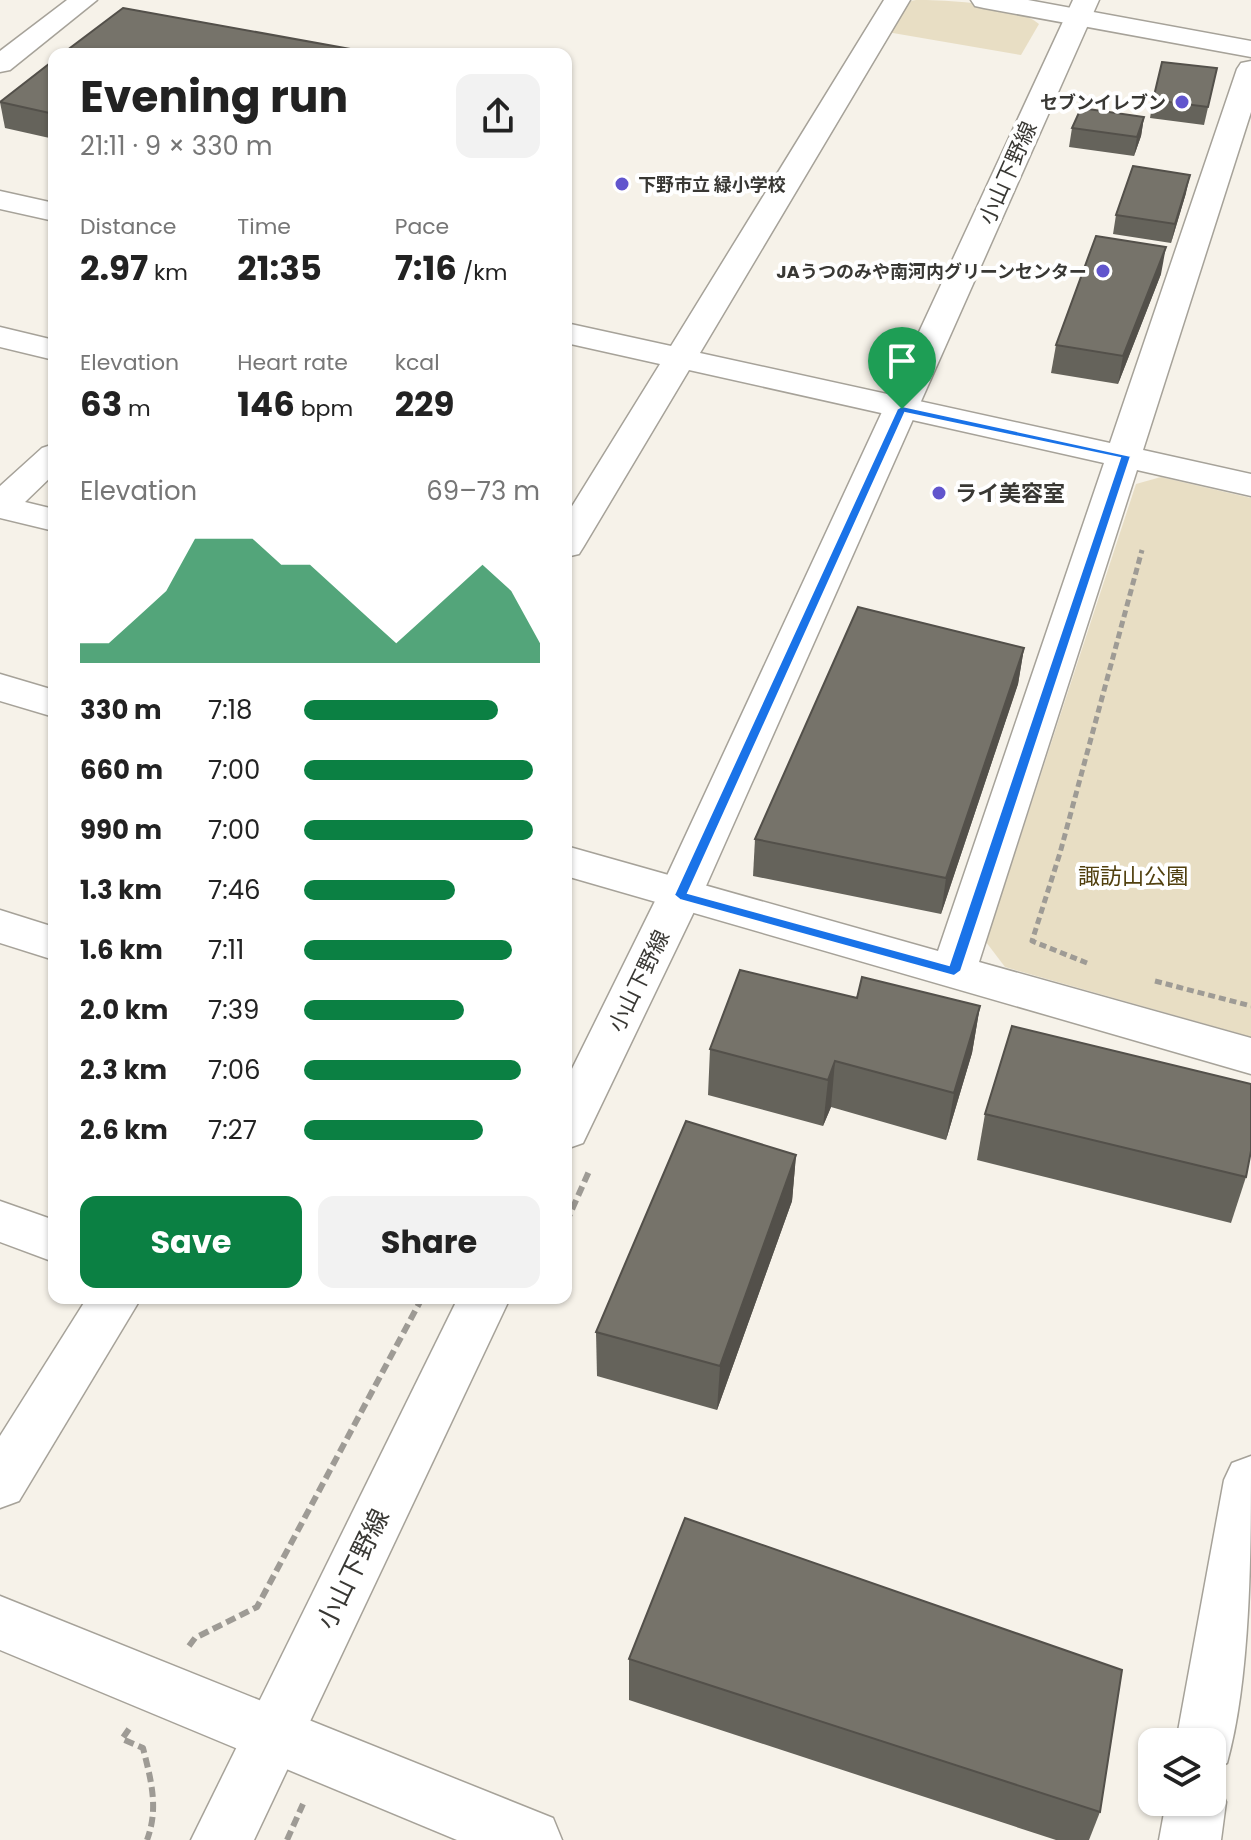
<!DOCTYPE html>
<meta charset="utf-8">
<style>
body{margin:0;font-family:Poppins,"Noto Sans JP",sans-serif;background:#f2f2f2;color:#222;height:100vh;display:flex;flex-direction:column;font-size:30px;white-space:nowrap}
*{box-sizing:border-box;margin:0}
p{font-size:26px;color:#767676}
.icon{flex:none;width:44px;height:44px;fill:none;stroke:currentColor;stroke-width:2;stroke-linecap:round;stroke-linejoin:round}
.map{position:relative;flex:1;overflow:hidden}
.side{position:absolute;left:48px;top:48px;width:524px;height:1256px;display:flex;flex-direction:column;background:#fff;border-radius:16px;box-shadow:0 2px 6px #0004}
.side>*{flex:none}
.buttons{position:absolute;left:1138px;top:1728px;display:grid;gap:16px}
.buttons a{display:grid;place-items:center;width:88px;height:88px;border-radius:16px;background:#fff;box-shadow:0 2px 6px #0004;font-size:40px}
.pin{position:absolute;display:grid;place-items:center;width:68px;height:68px;color:#fff;margin:-82px -34px;border-radius:50% 50% 50% 0;rotate:-45deg;box-shadow:0 0 8px #0007}
.pin .icon{rotate:45deg}
.round{display:grid;place-items:center;flex:none;width:84px;height:84px;border-radius:16px;background:#f2f2f2}
.overview{display:flex;align-items:center;justify-content:space-between;height:136px;padding:0 32px}
h1{font-size:44px;font-weight:700;line-height:60px}
.metrics{display:grid;grid-template-columns:repeat(3,1fr);gap:12px;height:136px;padding:8px 32px}
.metrics div{display:grid;align-content:center}
.metrics b{font-size:34px;font-weight:700}
.metrics small{font-size:22px;font-weight:400}
.metrics p{font-size:22px}
.chart{height:224px;padding:16px 32px}
.chart p{display:flex;justify-content:space-between}
.chart svg{width:100%;height:144px;margin-top:8px;fill:#0b8043;opacity:.7}
.action{display:flex;gap:16px;margin-top:auto;padding:16px 32px}
.action a{flex:1;height:92px;border-radius:16px;background:#0b8043;color:#fff;font-size:32px;font-weight:700;line-height:92px;text-align:center}
.action a+a{background:#f2f2f2;color:#222}
ul{padding:0 32px;list-style:none;font-size:26px}
li{display:grid;grid-template-columns:128px 96px 1fr;align-items:center;height:60px}
li i{height:20px;border-radius:10px;background:#0b8043}
.map>svg:first-child{display:block}
</style>
<div class="map">
<svg width="1251" height="1840" viewBox="0 0 1251 1840">
<rect width="100%" height="100%" fill="#f6f2e9"/>
<g fill="#e8dec4">
<path d="M916,0C949,0 1013,3 1039,24L1021,55L887,32L911,1Z"/>
<polygon points="1161,477 1251,498 1251,1037 1005,967 986,942 1136,484"/>
</g>
<g fill="none" stroke-linecap="round" stroke-linejoin="round">
<defs>
<g id="minor">
<polygon points="67,0 97,0 10,70 0,72 0,51"/>
<polygon points="884,0 910,0 700,353 1110,443 1237,69 1241,63 1251,61 1251,112 1143,450 1251,474 1251,496 1137,470 979,962 1251,1038 1251,1074 566,876 566,846 938,951 1104,463 689,370 584,546 579,554 566,557 566,516 660,364 566,343 566,323 671,346"/>
<polygon points="971,0 1028,0 1251,41 1251,57 984,8 975,6"/>
<polygon points="0,191 54,203 54,221 0,209"/>
<polygon points="0,327 54,340 54,360 0,347"/>
<polygon points="54,444 54,474 25,502 54,509 54,531 0,518 0,486 42,448"/>
<polygon points="0,674 54,690 54,717 0,701"/>
<polygon points="0,910 54,927 54,960 0,943"/>
<polygon points="0,1201 54,1220 54,1262 0,1242"/>
<polygon points="87,1298 141,1298 19,1501 0,1508 0,1436"/>
<path d="M1251,1456C1251,1549 1251,1677 1227,1763L1212,1769V1742H1176L1224,1480L1232,1463Z"/>
<polygon points="0,1596 553,1818 562,1840 457,1840 0,1650"/>
<polygon points="1212,1778 1217,1781 1226,1802 1221,1840 1159,1840 1166,1802 1212,1802"/>
</g>
<g id="major">
<polygon points="1073,0 1099,0 702,895 583,1143 566,1149 566,1081 658,895"/>
<polygon points="458,1298 510,1298 254,1840 191,1840"/>
</g>
</defs>
<use href="#minor" stroke="#a6a299" stroke-width="3"/>
<use href="#major" stroke="#a6a299" stroke-width="3"/>
<g stroke="#9e9b95" stroke-width="5" stroke-dasharray="7 4" stroke-linecap="butt">
<polyline points="1087,963 1032,941 1060,853 1142,550"/>
<polyline points="1155,981 1251,1006"/>
</g>
<g stroke="#9e9b95" stroke-width="6" stroke-dasharray="10 5" stroke-linecap="butt">
<polyline points="566,1223 590,1169"/>
<polyline points="189,1646 195,1638 257,1607 422,1298"/>
<path d="M129,1729L122,1739L143,1748C151,1780 159,1808 147,1840"/>
<polyline points="287,1840 303,1804"/>
</g>
<use href="#minor" fill="#fff" fill-rule="evenodd"/>
<use href="#major" fill="#fff" fill-rule="evenodd"/>
</g>
<g fill="#65635b">
<polygon points="54,60 54,139 5,128 0,102"/>
<polygon points="1217,68 1204,125 1150,118 1153,100"/>
<polygon points="1144,117 1141,136 1134,156 1069,147 1072,128"/>
<polygon points="1186,193 1171,243 1113,234 1116,215"/>
<polygon points="1161,274 1118,384 1051,373 1056,345"/>
<polygon points="1024,648 1018,684 941,914 753,876 755,839"/>
<polygon points="857,998 980,1006 972,1053 946,1140 831,1107 823,1126 708,1095 710,1049"/>
<polygon points="985,1114 1246,1177 1231,1223 977,1160"/>
<polygon points="796,1155 792,1201 717,1410 597,1376 596,1332"/>
<polygon points="629,1659 1100,1812 1089,1840 1056,1840 629,1700"/>
</g>
<g fill="#53504a">
<polygon points="1144,117 1141,136 1134,156 1137,137"/>
<polygon points="1190,175 1186,193 1171,243 1175,224"/>
<polygon points="1166,247 1161,274 1118,384 1123,356"/>
<polygon points="1024,648 1018,684 941,914 946,878"/>
<polygon points="980,1006 972,1053 946,1140 954,1093"/>
<polygon points="835,1061 831,1107 823,1126 828,1080"/>
<polygon points="796,1155 792,1201 717,1410 720,1366"/>
</g>
<g fill="#76736a" stroke="#53504a" stroke-width="2">
<polygon points="123,8 378,54 62,54"/>
<polygon points="54,60 54,114 0,102"/>
<polygon points="1162,62 1217,68 1208,107 1153,100"/>
<polygon points="1081,108 1144,117 1137,137 1072,128"/>
<polygon points="1133,166 1190,175 1175,224 1116,215"/>
<polygon points="1096,236 1166,247 1123,356 1056,345"/>
<polygon points="858,607 1024,648 946,878 755,839"/>
<polygon points="740,970 857,998 862,977 980,1006 954,1093 835,1061 828,1080 710,1049"/>
<polygon points="1012,1026 1251,1084 1251,1151 1246,1177 985,1114"/>
<polygon points="686,1121 796,1155 720,1366 596,1332"/>
<polygon points="685,1518 1122,1670 1100,1812 629,1659"/>
</g>
<path fill="#1a73e8" stroke="#fff" stroke-width="2" fill-rule="evenodd" d="M902,406L1131,456L961,971L954,976L680,900L674,895L897,409ZM905,413L1120,458L949,965L688,893Z"/>
<g fill="#6155cd" stroke="#fff" stroke-width="3">
<circle cx="1182" cy="102" r="8"/>
<circle cx="622" cy="184" r="8"/>
<circle cx="1103" cy="271" r="8"/>
<circle cx="939" cy="493" r="8"/>
</g>
<g text-anchor="middle" dominant-baseline="central" stroke-width="8" stroke-linejoin="round" paint-order="stroke">
<g font-size="18" font-weight="bold" fill="#393834" stroke="#fff" text-anchor="end">
<text x="1166" y="102">セブンイレブン</text>
<text x="638" y="184" text-anchor="start">下野市立 緑小学校</text>
<text x="1087" y="271">JAうつのみや南河内グリーンセンター</text>
</g>
<g font-size="22" fill="#393834" stroke="#fff">
<text transform="translate(1008 173) rotate(-66)">小山下野線</text>
<text transform="translate(639 981) rotate(-64)">小山下野線</text>
</g>
<g font-size="22" font-weight="bold" fill="#393834" stroke="#fff" text-anchor="start">
<text x="955" y="493">ライ美容室</text>
</g>
<g font-size="22" fill="#51400f" stroke="#fff">
<text x="1133" y="876">諏訪山公園</text>
</g>
<g font-size="26" fill="#393834" stroke="#fff">
<text transform="translate(353 1569) rotate(-64)">小山下野線</text>
</g>
</g>
</svg>
<div class="buttons">
<a><svg class="icon" aria-label="layers" viewBox="0 0 24 24"><path d="M12 4l9 5-9 5-9-5zM3 14l9 5 9-5"/></svg></a>
</div>
<div class="pin" style="left:902px;top:409px;background:#1e9e55"><svg class="icon" aria-label="arrive" viewBox="0 0 24 24"><path d="M6 21V4h12l-3 4 3 4H6"/></svg></div>
<section class="side">
<div class="overview"><div><h1>Evening run</h1><p>21:11 · 9 × 330 m</p></div><a class="round"><svg class="icon" aria-label="share" viewBox="0 0 24 24"><path d="M12 15V3M7 8l5-5 5 5M5 13v7h14v-7"/></svg></a></div>
<div class="metrics">
<div><p>Distance</p><b>2.97<small> km</small></b></div>
<div><p>Time</p><b>21:35</b></div>
<div><p>Pace</p><b>7:16<small> /km</small></b></div>
</div>
<div class="metrics">
<div><p>Elevation</p><b>63<small> m</small></b></div>
<div><p>Heart rate</p><b>146<small> bpm</small></b></div>
<div><p>kcal</p><b>229</b></div>
</div>
<div class="chart"><p><span>Elevation</span>69–73 m</p>
<svg viewBox="0 0 160 44" preserveAspectRatio="none"><path d="M0 44V38L10 38L20 30L30 22L40 6L50 6L60 6L70 14L80 14L90 22L100 30L110 38L120 30L130 22L140 14L150 22L160 38V44z"/></svg>
</div>
<ul>
<li><b>330 m</b>7:18<i style="width:82%"></i></li>
<li><b>660 m</b>7:00<i style="width:97%"></i></li>
<li><b>990 m</b>7:00<i style="width:97%"></i></li>
<li><b>1.3 km</b>7:46<i style="width:64%"></i></li>
<li><b>1.6 km</b>7:11<i style="width:88%"></i></li>
<li><b>2.0 km</b>7:39<i style="width:68%"></i></li>
<li><b>2.3 km</b>7:06<i style="width:92%"></i></li>
<li><b>2.6 km</b>7:27<i style="width:76%"></i></li>
</ul>
<div class="action"><a>Save</a><a>Share</a></div>
</section>
</div>
